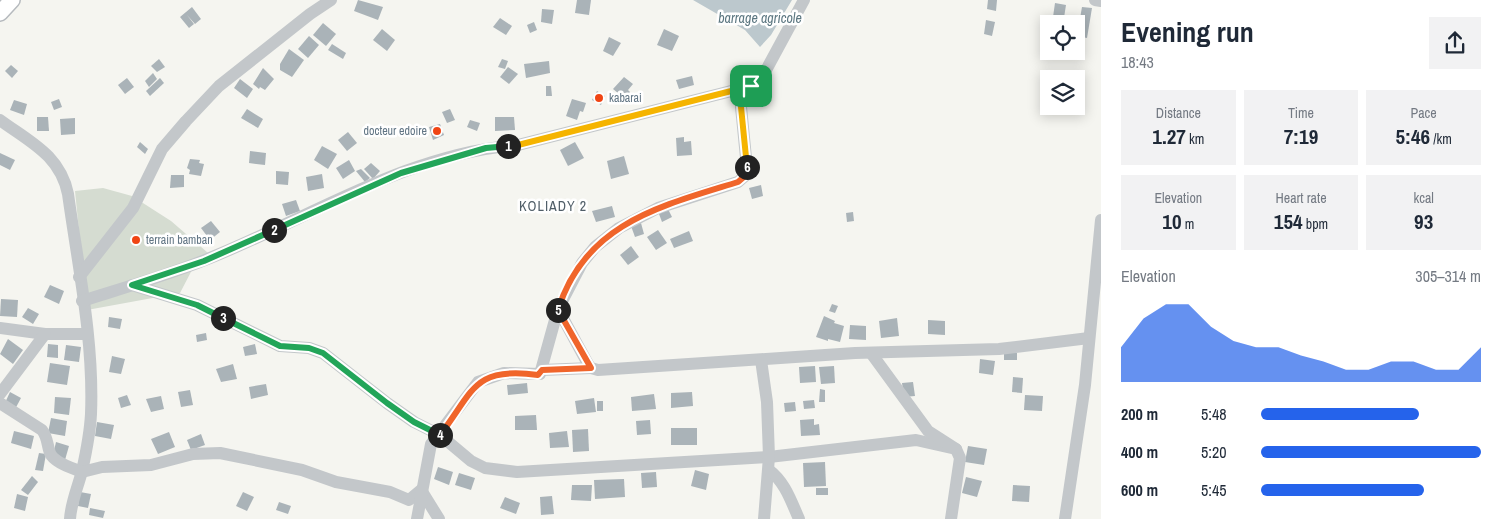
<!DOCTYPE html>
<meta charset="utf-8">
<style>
body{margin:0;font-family:"Archivo Narrow",sans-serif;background:#f2f2f3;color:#1f2937;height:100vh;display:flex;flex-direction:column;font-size:19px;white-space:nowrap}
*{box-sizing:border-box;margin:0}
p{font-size:16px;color:#747a83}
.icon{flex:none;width:28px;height:28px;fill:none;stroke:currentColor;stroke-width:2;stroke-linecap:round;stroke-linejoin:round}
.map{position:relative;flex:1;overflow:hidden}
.side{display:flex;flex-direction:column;background:#fff;width:400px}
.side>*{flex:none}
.buttons{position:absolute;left:1040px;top:15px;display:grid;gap:10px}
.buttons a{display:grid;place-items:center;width:45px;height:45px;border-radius:0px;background:#fff;box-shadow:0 2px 12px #0003;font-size:25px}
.pin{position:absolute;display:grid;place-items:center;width:42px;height:42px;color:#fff;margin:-21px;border-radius:10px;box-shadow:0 2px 8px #0006}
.km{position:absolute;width:25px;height:25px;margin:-12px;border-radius:50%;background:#222;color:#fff;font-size:14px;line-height:25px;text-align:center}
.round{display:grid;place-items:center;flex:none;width:52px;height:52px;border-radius:0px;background:#f2f2f3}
.overview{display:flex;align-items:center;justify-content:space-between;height:85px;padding:0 20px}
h1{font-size:28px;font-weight:800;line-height:38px}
.stats{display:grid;grid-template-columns:repeat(3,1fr);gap:8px;height:85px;padding:5px 20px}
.stats div{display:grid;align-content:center;border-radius:0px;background:#f2f2f3;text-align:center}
.stats b{font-size:21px;font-weight:800}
.stats small{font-size:14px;font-weight:400}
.stats p{font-size:14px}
.chart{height:140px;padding:10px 20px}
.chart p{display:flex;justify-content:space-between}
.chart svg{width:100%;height:90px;margin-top:5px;fill:#2563eb;opacity:.7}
ul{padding:0 20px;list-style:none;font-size:16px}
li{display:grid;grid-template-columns:80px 60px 1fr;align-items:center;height:38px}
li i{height:12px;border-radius:6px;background:#2563eb}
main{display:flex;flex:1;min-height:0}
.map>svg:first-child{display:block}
</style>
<main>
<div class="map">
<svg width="1101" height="519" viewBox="0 0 1101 519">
<rect width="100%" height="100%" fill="#f5f5f0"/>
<polygon fill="#d5dcd1" points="103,188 132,196 171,221 215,259 193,268 180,293 87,310 75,191"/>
<polygon fill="#bcc8cd" points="693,0 792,0 771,35 760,47 745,30"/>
<g fill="#aab3b8">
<polygon points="358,0 383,7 378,20 354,11"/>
<polygon points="577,0 591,0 589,15 575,13"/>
<polygon points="988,0 997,0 996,11 987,9"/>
<polygon points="1055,3 1066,5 1063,24 1052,24"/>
<polygon points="192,7 201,19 195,24 187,15 194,24 189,28 180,17"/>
<polygon points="1082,7 1092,8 1087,38 1077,36"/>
<polygon points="542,9 554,10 552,24 541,22"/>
<polygon points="500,18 512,26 506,35 493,27"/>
<polygon points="986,20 995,22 992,36 984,34"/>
<polygon points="534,22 537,30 530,33 527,25"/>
<polygon points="323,23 336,34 326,46 313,35"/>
<polygon points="382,29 395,40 387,51 373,40"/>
<polygon points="664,29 679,36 672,51 657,45"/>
<polygon points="309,36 319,45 308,58 298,49"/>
<polygon points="609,37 621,43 613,56 603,51"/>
<polygon points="332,44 346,53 343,59 328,50"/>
<polygon points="289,49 304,60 292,77 280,70 280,64"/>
<polygon points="159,59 165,67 157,72 151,66"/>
<polygon points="502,59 508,61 505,69 498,67"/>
<polygon points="549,61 550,73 526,78 524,64"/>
<polygon points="11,65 18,71 12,78 5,71"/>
<polygon points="508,67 518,74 509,84 500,77"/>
<polygon points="263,68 274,79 265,90 260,87 259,89 253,84"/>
<polygon points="153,73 157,79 149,87 145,81"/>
<polygon points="692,76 694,85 679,89 676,80"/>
<polygon points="624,77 633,84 628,90 630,92 624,98 613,89"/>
<polygon points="127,78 134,87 125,94 118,85"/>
<polygon points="160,78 164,83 150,96 146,91"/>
<polygon points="240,79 253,89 247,98 234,88"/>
<polygon points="546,86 551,86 552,96 546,96"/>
<polygon points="597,91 605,96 601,105 592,100"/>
<polygon points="59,99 62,107 54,110 51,102"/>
<polygon points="572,99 586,103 583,112 580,111 577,120 566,116"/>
<polygon points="14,100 27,104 24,115 10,110"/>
<polygon points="247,109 263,119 258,128 241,118"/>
<polygon points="450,109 455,120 447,123 442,112"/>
<polygon points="37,117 48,117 49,131 37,131"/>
<polygon points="495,117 514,117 515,130 495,131"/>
<polygon points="75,118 75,134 61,135 60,119"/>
<polygon points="470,120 480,123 477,131 467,127"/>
<polygon points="440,124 444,135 433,140 429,127"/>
<polygon points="348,132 357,143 347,151 338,140"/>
<polygon points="684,137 684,142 691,141 692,155 677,156 676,138"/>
<polygon points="140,142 148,149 145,154 137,147"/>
<polygon points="575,142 584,158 568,166 560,150"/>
<polygon points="322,146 337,154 328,169 314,160"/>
<polygon points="250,151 266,153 265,165 249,163"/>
<polygon points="0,153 15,160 10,170 0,165"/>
<polygon points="624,156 629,174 611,179 607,161"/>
<polygon points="190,159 200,160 199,163 204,164 201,176 189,174 190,170 187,168"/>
<polygon points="349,160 355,171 343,179 336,168"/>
<polygon points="371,163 380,171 373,179 364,169"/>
<polygon points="361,169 370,178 365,182 356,171"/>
<polygon points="276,171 289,172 288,185 276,184"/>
<polygon points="322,174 324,188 308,191 306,177"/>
<polygon points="171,175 184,175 184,187 170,188"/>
<polygon points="761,185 763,196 752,199 749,188"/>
<polygon points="296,200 300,211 286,216 282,204"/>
<polygon points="612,206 615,217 596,222 592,211"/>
<polygon points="668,209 672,217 662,222 659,214"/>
<polygon points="853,212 854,221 847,222 846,213"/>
<polygon points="211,221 220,232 210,240 201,228"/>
<polygon points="641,223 644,234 635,237 631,226"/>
<polygon points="658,230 667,243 656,250 647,237"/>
<polygon points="689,231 693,241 674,248 670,239"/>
<polygon points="631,246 639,257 628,265 620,255"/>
<polygon points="50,285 64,291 59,304 44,297"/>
<polygon points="1,299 18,300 17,317 0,316"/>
<polygon points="832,304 838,306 835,313 829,311"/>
<polygon points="28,308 39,314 33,324 22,317"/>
<polygon points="824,316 835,321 834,323 844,326 840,342 828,339 828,341 816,337"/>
<polygon points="109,317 122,319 120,329 108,327"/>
<polygon points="897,318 899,336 881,338 879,321"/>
<polygon points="928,320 945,321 945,335 928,334"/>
<polygon points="850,325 866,326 866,340 849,339"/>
<polygon points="206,333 207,340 197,342 196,335"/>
<polygon points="8,339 23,350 13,364 0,354"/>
<polygon points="48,344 58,345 58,358 47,357"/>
<polygon points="255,344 257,354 245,356 243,347"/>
<polygon points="66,345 81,347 79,362 64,360"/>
<rect x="1004" y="353" width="13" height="7"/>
<polygon points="112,356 125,359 121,374 109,372"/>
<polygon points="980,359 995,361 993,375 979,373"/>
<polygon points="50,363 70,366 67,385 47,382"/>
<polygon points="233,364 237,379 221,382 216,369"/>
<polygon points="815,366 816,382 800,383 799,367"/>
<polygon points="834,366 835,383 821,384 819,367"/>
<polygon points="1013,377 1023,378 1022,393 1012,392"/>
<polygon points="913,382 915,396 904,397 902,383"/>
<polygon points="527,383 528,393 508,395 507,385"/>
<polygon points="266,384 268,395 251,399 249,387"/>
<polygon points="820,389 825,390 825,402 819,402"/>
<polygon points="190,390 193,405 181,407 178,392"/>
<polygon points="10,392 21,398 14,411 4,405"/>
<polygon points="692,392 693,406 671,408 671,393"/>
<polygon points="654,394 656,409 632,411 631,397"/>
<polygon points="127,395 131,405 121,408 118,398"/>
<polygon points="1025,395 1043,396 1042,411 1024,410"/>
<polygon points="161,396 164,409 151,412 146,399"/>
<polygon points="55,397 71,398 69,415 54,413"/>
<polygon points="594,398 596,412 577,414 575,401"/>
<polygon points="814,400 815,408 804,409 803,401"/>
<rect x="597" y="401" width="6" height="10"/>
<polygon points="795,402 796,411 785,412 784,403"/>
<polygon points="536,415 537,430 515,430 515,416"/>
<polygon points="51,418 67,421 65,436 48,433"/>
<polygon points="814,419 814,425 819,424 820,435 801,436 800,420"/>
<polygon points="650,420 651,434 637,435 636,421"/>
<polygon points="97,422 114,425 111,439 95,436"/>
<rect x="671" y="428" width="26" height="17"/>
<polygon points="588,429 589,451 573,452 572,430"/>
<polygon points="14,431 34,436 31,449 11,443"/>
<polygon points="567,431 569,447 550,448 549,433"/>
<polygon points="169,432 175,447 158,454 151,439"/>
<polygon points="201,434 205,445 191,450 187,440"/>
<polygon points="56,442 69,446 65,460 53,455"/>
<polygon points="968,446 987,449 984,465 965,462"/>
<polygon points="39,453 46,454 43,471 35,470"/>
<polygon points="825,462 826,486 804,487 803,463"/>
<polygon points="438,467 453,472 449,485 434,479"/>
<polygon points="695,470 709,474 706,490 691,486"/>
<polygon points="656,472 657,487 642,488 641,473"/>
<polygon points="459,473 475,478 471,490 455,485"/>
<polygon points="32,476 38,482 28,495 21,490"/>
<polygon points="966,477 982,481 977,497 962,493"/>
<polygon points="624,479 625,497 595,499 594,480"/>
<polygon points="572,485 592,485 591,501 571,500"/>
<polygon points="1013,485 1030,486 1029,502 1012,501"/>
<rect x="816" y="488" width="12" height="7"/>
<polygon points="80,492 91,494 88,508 78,506"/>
<polygon points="243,492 254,497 247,511 236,506"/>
<polygon points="17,494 28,497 25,511 14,508"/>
<polygon points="552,496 554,514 541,515 540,497"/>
<polygon points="505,497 520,503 516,514 500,508"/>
<polygon points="279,502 291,506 288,514 276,510"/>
<polygon points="90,508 105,511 103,518 89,515"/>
</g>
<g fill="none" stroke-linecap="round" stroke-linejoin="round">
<defs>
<polyline id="major" points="0,13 12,0"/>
</defs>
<use href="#major" stroke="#b6babe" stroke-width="18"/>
<g stroke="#c3c7ca" stroke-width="12">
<polyline points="1095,0 1101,1"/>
<path d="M0,120C30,142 60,155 68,194C78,266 94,341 91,414C90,433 86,453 82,471C78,487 71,502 70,519"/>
<polyline points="79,277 133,208 162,149 186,121 219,86 310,14 331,0"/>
<polyline points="132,285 197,305 280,346 309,348 323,353 387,403 414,422 440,435 471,461 485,468 517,472 769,457 916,440 956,449"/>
<path d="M82,301C123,288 165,276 205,260C307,220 406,153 518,145L751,86L764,74L804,0"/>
<polyline points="558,309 588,364 591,368 598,370 855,353 999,349 1089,338"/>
<polyline points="0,328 45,334 87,334"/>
<polyline points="871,353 928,431 956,449 960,458 951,519"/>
<polyline points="761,360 767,402 769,457 764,519"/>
<polyline points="542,370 591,368"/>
<polyline points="0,394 45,334"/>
<path d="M0,403L42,430C48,438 47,445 50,453C54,463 73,468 82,472L102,467L151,465L193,454L220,453L302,470L336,482L390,492L409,500L421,490L439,519"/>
<path d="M769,470C785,482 791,501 799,519"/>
<polyline points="417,519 431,444 478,382 504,373 540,374 558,309 582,263 595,247 619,228 658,208 738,182 745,176 747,168 741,107 742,99 751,86"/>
<polyline points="1065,519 1085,385 1101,220"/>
</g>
<use href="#major" stroke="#fff" stroke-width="15"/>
</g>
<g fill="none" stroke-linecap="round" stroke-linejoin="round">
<defs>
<polyline id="split-1" points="508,146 518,145 751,86"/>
<polyline id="split-2" points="274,230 401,173 486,148 508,146"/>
<polyline id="split-3" points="223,318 197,305 132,285 204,261 274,230"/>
<polyline id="split-4" points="223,318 280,346 309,348 323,353 387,403 414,422 440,435"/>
<path id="split-5" d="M440,435C474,391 473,366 538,375L542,370L591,368L558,310"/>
<path id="split-6" d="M558,310C585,223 661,206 738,182L745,176L747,167"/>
<polyline id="split-7" points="747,167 741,107 742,100 751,86"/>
</defs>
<use href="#split-1" stroke="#fff" stroke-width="10"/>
<use href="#split-2" stroke="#fff" stroke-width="10"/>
<use href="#split-3" stroke="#fff" stroke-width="10"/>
<use href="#split-4" stroke="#fff" stroke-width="10"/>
<use href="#split-5" stroke="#fff" stroke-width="10"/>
<use href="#split-6" stroke="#fff" stroke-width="10"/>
<use href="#split-7" stroke="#fff" stroke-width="10"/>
<use href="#split-1" stroke="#f5b400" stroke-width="6"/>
<use href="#split-2" stroke="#22a559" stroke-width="6"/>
<use href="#split-3" stroke="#22a559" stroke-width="6"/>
<use href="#split-4" stroke="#22a559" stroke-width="6"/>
<use href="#split-5" stroke="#f0652b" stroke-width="6"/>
<use href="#split-6" stroke="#f0652b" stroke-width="6"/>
<use href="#split-7" stroke="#f5b400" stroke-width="6"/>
</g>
<g fill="#f04514" stroke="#fff" stroke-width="2">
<circle cx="599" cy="98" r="5"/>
<circle cx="437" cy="131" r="5"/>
<circle cx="136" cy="240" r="5"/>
</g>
<g text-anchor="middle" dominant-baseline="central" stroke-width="5" stroke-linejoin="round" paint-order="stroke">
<g font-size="12" fill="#617584" stroke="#fff" text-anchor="start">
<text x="609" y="98">kabarai</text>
<text x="427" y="131" text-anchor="end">docteur edoire</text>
<text x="146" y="240">terrain bamban</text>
</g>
<g font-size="14" font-style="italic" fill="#5c7781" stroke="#fff">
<text x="760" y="18">barrage agricole</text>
</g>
<g font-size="14" letter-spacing="1" fill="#505e68" stroke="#fff">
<text x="553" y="206">KOLIADY 2</text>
</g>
</g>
</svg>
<div class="buttons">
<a><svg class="icon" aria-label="locate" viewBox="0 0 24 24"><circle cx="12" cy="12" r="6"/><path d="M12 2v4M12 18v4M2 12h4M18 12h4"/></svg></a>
<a><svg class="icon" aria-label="layers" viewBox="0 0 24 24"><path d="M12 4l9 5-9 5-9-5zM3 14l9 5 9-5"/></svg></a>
</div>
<div class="pin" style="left:751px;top:86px;background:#1e9e55"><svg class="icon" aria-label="arrive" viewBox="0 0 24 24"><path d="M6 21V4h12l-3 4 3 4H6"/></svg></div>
<b class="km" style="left:508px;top:146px">1</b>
<b class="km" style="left:274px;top:230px">2</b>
<b class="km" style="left:223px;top:318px">3</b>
<b class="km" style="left:440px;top:435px">4</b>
<b class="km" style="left:558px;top:310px">5</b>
<b class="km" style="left:747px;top:167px">6</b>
</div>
<section class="side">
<div class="overview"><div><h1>Evening run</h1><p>18:43</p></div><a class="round"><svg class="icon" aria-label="share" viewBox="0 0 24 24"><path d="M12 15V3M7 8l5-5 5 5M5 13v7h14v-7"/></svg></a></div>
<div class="stats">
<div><p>Distance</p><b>1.27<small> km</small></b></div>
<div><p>Time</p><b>7:19</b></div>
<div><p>Pace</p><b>5:46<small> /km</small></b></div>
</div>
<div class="stats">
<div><p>Elevation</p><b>10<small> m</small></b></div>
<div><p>Heart rate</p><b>154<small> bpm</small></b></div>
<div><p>kcal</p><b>93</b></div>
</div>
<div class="chart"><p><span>Elevation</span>305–314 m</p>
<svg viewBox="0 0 160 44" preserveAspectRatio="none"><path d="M0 44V27L10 13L20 6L30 6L40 17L50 24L60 27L70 27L80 31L90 34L100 38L110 38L120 34L130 34L140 38L150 38L160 27V44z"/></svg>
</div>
<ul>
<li><b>200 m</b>5:48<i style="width:72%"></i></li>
<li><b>400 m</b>5:20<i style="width:100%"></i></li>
<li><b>600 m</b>5:45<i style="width:74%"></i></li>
</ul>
</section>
</main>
